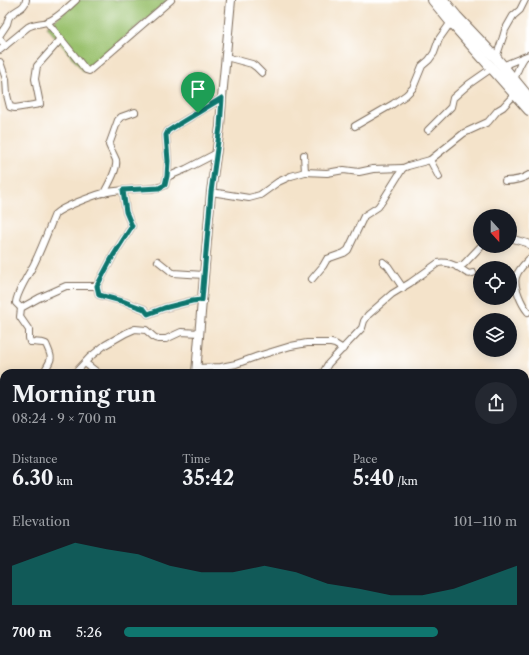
<!DOCTYPE html>
<meta charset="utf-8">
<style>
body{margin:0;font-family:"Libre Caslon Text",serif;background:#242831;color:#f1f3f6;height:100vh;display:flex;flex-direction:column;font-size:15px;white-space:nowrap}
*{box-sizing:border-box;margin:0}
p{font-size:13px;color:#9ea1a6}
.icon{flex:none;width:22px;height:22px;fill:none;stroke:currentColor;stroke-width:2;stroke-linecap:round;stroke-linejoin:round}
.map{position:relative;flex:1;overflow:hidden}
.sheet{position:absolute;left:0px;top:369px;width:529px;height:286px;display:flex;flex-direction:column;background:#171b24;border-radius:12px 12px 0 0;box-shadow:0 2px 10px #0003}
.sheet>*{flex:none}
.needle{width:26px;rotate:159deg}
.buttons{position:absolute;left:473px;top:209px;display:grid;gap:8px}
.buttons a{display:grid;place-items:center;width:44px;height:44px;border-radius:50%;background:#171b24;box-shadow:0 2px 10px #0003;font-size:20px}
.pin{position:absolute;display:grid;place-items:center;width:34px;height:34px;color:#fff;margin:-41px -17px;border-radius:50% 50% 50% 0;rotate:-45deg;box-shadow:0 0 4px #0007}
.pin .icon{rotate:45deg}
.round{display:grid;place-items:center;flex:none;width:42px;height:42px;border-radius:21px;background:#242831}
.head{display:flex;align-items:center;justify-content:space-between;height:68px;padding:0 12px}
h1{font-size:22px;font-weight:800;line-height:30px}
.metrics{display:grid;grid-template-columns:repeat(3,1fr);gap:6px;height:68px;padding:4px 12px}
.metrics div{display:grid;align-content:center}
.metrics b{font-size:20px;font-weight:800}
.metrics small{font-size:11px;font-weight:400}
.metrics p{font-size:11px}
.chart{height:112px;padding:8px 12px}
.chart p{display:flex;justify-content:space-between}
.chart svg{width:100%;height:72px;margin-top:4px;fill:#0f766e;opacity:.7}
ul{padding:0 12px;list-style:none;font-size:13px}
li{display:grid;grid-template-columns:64px 48px 1fr;align-items:center;height:30px}
li i{height:10px;border-radius:5px;background:#0f766e}
.map>svg:first-child{display:block}
</style>
<div class="map">
<svg width="529" height="655" viewBox="0 0 529 655">
<rect width="100%" height="100%" fill="#fff"/>
<filter id="ink" filterUnits="userSpaceOnUse"><feTurbulence type="fractalNoise" baseFrequency=".025" numOctaves="2"/><feDisplacementMap in="SourceGraphic" scale="8" xChannelSelector="R" yChannelSelector="G"/><feConvolveMatrix kernelMatrix="1 2 1 2 8 2 1 2 1" color-interpolation-filters="sRGB"/></filter>
<filter id="wash" filterUnits="userSpaceOnUse"><feTurbulence type="fractalNoise" baseFrequency=".012" numOctaves="4" result="noise"/><feDisplacementMap in="SourceGraphic" scale="16" xChannelSelector="R" yChannelSelector="G"/><feGaussianBlur stdDeviation="0.9" result="paint"/><feColorMatrix in="noise" values="0 0 0 0 0 0 0 0 0 0 0 0 0 0 0 0 0 1.4 0 .05"/><feComposite in="paint" operator="in"/></filter>
<g filter="url(#wash)">
<rect width="100%" height="100%" fill="#f4e3ca"/>
<g fill="#9ac16d" stroke="#6a7646">
<polygon points="79,0 168,0 84,72 47,27"/>
<polygon points="525,485 529,485 529,643 525,644"/>
</g>
</g>
<g filter="url(#ink)">
<g fill="none" stroke-linecap="round" stroke-linejoin="round">
<defs>
<g id="minor">
<polyline points="47,22 61,39"/>
<path d="M0,35C2,31 5,28 7,24C8,21 8,17 11,15C16,9 25,9 26,0"/>
<polyline points="0,39 5,46"/>
<path d="M0,50L28,27C34,23 41,24 47,22C57,19 68,7 76,0"/>
<polyline points="226,57 252,64 256,67 262,73"/>
<polyline points="496,58 503,37 505,30 513,16 520,10 525,0"/>
<polyline points="0,62 6,79 7,95 10,107 15,108 40,104 35,79 37,66 61,39 86,70 89,71 171,0"/>
<polyline points="502,66 529,55"/>
<path d="M514,80C517,72 519,65 524,58"/>
<polyline points="355,126 393,104 406,95 413,88 422,66 429,60 434,53 439,39 451,22"/>
<polyline points="428,130 451,107 453,98 469,84 492,68"/>
<polyline points="430,160 464,133 488,122 498,110 503,107 515,94"/>
<polyline points="305,172 327,173 344,170 359,172 373,169 403,168"/>
<polyline points="167,177 186,169 217,153"/>
<path d="M505,181C514,181 521,180 529,175"/>
<polyline points="123,190 126,212 132,226 113,256 97,286 99,295 125,302 144,309 148,314 164,308 192,301 202,300"/>
<polyline points="211,192 249,198 260,195 278,182 291,176 305,172 304,155"/>
<path d="M104,193C108,185 118,169 116,160C114,155 111,150 109,145L118,120L121,117L135,112"/>
<polyline points="510,238 527,243 529,245"/>
<polyline points="158,261 173,273 204,275"/>
<polyline points="383,262 388,266 403,288"/>
<polyline points="457,267 464,264 481,246"/>
<polyline points="312,279 323,266 327,259 344,253 348,250 364,216 378,207 383,200 403,168 408,166 430,160 439,177"/>
<path d="M21,308L16,303C16,294 28,275 33,266C41,250 48,231 55,214C62,207 93,196 103,193C114,190 127,190 138,189C146,188 157,190 165,185L167,177L168,161L166,135L168,131L179,124L222,98"/>
<path d="M528,312C522,305 513,286 516,277C518,270 524,264 529,259"/>
<polyline points="85,363 98,373"/>
<polyline points="196,368 221,367 236,364 258,356 291,346 307,343 331,343 335,344 343,349"/>
<path d="M45,370C53,357 52,358 46,344L43,343L32,342H30L29,338V330L20,317L21,308L39,298L66,286H97"/>
<polyline points="75,373 90,357 105,345 126,333 135,329 146,330 155,338 159,339 166,339 181,332 200,333"/>
<path d="M323,373L328,364L362,328L364,321L368,315L392,294L410,283L438,263C445,261 455,265 461,269C466,272 467,275 473,273"/>
</g>
<g id="tertiary">
<polyline points="196,373 211,192 220,127 222,98 231,0"/>
<polyline points="169,655 169,651"/>
</g>
<g id="trunk">
<polyline points="433,0 451,22 529,110"/>
<polyline points="443,0 457,17 496,58 529,98"/>
</g>
</defs>
<use href="#minor" stroke="#7c6b5a" stroke-width="8"/>
<use href="#tertiary" stroke="#7c6b5a" stroke-width="10"/>
<use href="#trunk" stroke="#7c6b5a" stroke-width="12"/>
<use href="#minor" stroke="#fff" stroke-width="6"/>
<use href="#tertiary" stroke="#fff" stroke-width="8"/>
<use href="#trunk" stroke="#fff" stroke-width="10"/>
</g>
</g>
<g fill="none" stroke-linecap="round" stroke-linejoin="round" filter="url(#ink)">
<defs>
<polygon id="route" points="222,98 220,127 211,192 202,300 192,301 164,308 148,314 144,309 125,302 99,295 97,286 113,256 132,226 126,212 123,190 159,188 165,185 167,176 168,161 166,135 168,131 179,124"/>
</defs>
<use href="#route" stroke="#fff" stroke-width="8"/>
<use href="#route" stroke="#0f766e" stroke-width="5"/>
</g>
</svg>
<div class="buttons">
<a><svg class="needle" viewBox="-14 -14 28 28"><path d="M0-13l5 13h-10z" fill="#e53935"/><path d="M0 13l5-13h-10z" fill="#9ea1a6"/></svg></a>
<a><svg class="icon" aria-label="locate" viewBox="0 0 24 24"><circle cx="12" cy="12" r="6"/><path d="M12 2v4M12 18v4M2 12h4M18 12h4"/></svg></a>
<a><svg class="icon" aria-label="layers" viewBox="0 0 24 24"><path d="M12 4l9 5-9 5-9-5zM3 14l9 5 9-5"/></svg></a>
</div>
<div class="pin" style="left:198px;top:113px;background:#1e9e55"><svg class="icon" aria-label="arrive" viewBox="0 0 24 24"><path d="M6 21V4h12l-3 4 3 4H6"/></svg></div>
<section class="sheet">
<div class="head"><div><h1>Morning run</h1><p>08:24 · 9 × 700 m</p></div><a class="round"><svg class="icon" aria-label="share" viewBox="0 0 24 24"><path d="M12 15V3M7 8l5-5 5 5M5 13v7h14v-7"/></svg></a></div>
<div class="metrics">
<div><p>Distance</p><b>6.30<small> km</small></b></div>
<div><p>Time</p><b>35:42</b></div>
<div><p>Pace</p><b>5:40<small> /km</small></b></div>
</div>
<div class="chart"><p><span>Elevation</span>101–110 m</p>
<svg viewBox="0 0 160 44" preserveAspectRatio="none"><path d="M0 44V20L10 13L20 6L30 10L40 13L50 20L60 24L70 24L80 20L90 24L100 31L110 34L120 38L130 38L140 34L150 27L160 20V44z"/></svg>
</div>
<ul>
<li><b>700 m</b>5:26<i style="width:80%"></i></li>
</ul>
</section>
</div>
